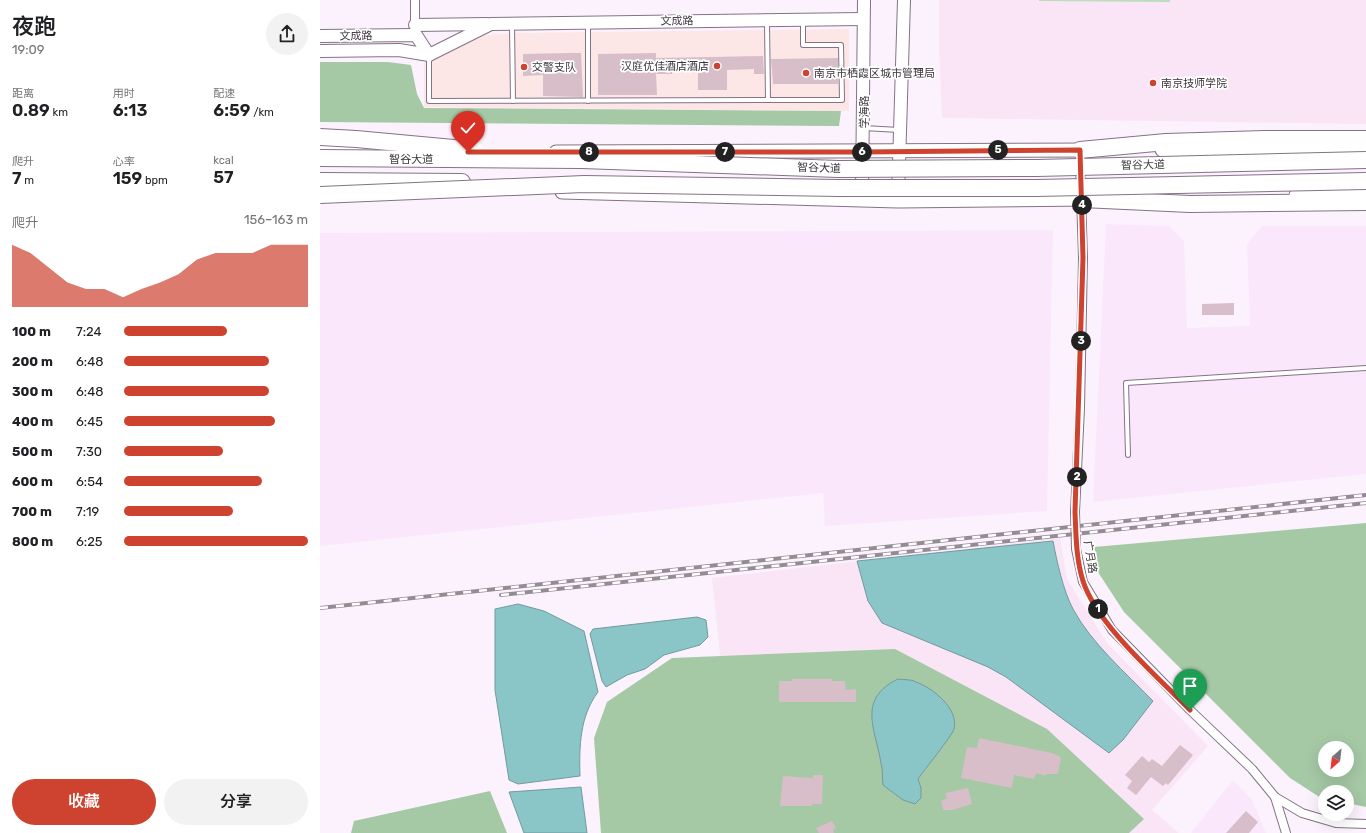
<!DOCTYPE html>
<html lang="zh">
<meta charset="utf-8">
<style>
body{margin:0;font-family:Rubik,"Noto Sans SC",sans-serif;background:#f2f2f2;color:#202124;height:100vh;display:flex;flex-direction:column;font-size:15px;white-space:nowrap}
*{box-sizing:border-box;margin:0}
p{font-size:13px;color:#757577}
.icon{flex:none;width:22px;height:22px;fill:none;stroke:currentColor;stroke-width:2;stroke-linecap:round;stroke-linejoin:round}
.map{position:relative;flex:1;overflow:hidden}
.drawer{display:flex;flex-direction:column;background:#fff;width:320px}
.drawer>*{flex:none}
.needle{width:26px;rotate:208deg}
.tools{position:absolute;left:998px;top:741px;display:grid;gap:8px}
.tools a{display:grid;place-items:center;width:36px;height:36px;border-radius:50%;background:#fff;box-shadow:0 4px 16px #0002;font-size:20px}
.pin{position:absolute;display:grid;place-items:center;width:34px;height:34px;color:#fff;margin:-41px -17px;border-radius:50% 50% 50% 0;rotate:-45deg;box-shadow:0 0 4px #0007}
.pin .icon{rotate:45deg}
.km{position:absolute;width:20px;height:20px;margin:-10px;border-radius:50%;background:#222;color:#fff;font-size:11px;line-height:20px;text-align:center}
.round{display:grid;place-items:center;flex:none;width:42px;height:42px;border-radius:21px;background:#f2f2f2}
.overview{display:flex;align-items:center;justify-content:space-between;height:68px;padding:0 12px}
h1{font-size:22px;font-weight:600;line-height:30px}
.stats{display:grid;grid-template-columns:repeat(3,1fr);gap:6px;height:68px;padding:4px 12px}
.stats div{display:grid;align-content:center}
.stats b{font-size:17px;font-weight:600}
.stats small{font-size:11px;font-weight:400}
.stats p{font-size:11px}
.chart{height:112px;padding:8px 12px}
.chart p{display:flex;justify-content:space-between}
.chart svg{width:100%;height:72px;margin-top:4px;fill:#ce4230;opacity:.7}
.button{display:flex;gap:8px;margin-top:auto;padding:8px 12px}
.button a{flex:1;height:46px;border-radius:24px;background:#ce4230;color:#fff;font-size:16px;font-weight:600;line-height:46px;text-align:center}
.button a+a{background:#f2f2f2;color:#202124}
ul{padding:0 12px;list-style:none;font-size:13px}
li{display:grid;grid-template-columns:64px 48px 1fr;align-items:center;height:30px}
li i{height:10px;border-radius:5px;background:#ce4230}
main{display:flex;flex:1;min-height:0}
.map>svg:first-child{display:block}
</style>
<main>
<section class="drawer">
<div class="overview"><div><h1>夜跑</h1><p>19:09</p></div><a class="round"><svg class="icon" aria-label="share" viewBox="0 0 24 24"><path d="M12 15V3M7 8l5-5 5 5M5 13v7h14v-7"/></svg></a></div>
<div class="stats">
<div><p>距离</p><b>0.89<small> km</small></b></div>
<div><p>用时</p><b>6:13</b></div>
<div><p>配速</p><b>6:59<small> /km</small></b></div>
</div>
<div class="stats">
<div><p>爬升</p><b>7<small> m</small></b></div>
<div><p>心率</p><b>159<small> bpm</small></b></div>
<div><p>kcal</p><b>57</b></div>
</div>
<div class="chart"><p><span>爬升</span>156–163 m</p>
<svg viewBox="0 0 160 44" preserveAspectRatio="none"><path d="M0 44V6L10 11L20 20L30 29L40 33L50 33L60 38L70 33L80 29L90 24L100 15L110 11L120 11L130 11L140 6L150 6L160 6V44z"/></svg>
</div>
<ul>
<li><b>100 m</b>7:24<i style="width:56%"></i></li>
<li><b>200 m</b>6:48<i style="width:79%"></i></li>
<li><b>300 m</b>6:48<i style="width:79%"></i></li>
<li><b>400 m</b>6:45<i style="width:82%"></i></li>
<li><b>500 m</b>7:30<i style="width:54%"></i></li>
<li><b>600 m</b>6:54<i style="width:75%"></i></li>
<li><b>700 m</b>7:19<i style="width:59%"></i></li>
<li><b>800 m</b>6:25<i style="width:100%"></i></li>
</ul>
<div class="button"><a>收藏</a><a>分享</a></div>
</section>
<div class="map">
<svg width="1046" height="833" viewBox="0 0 1046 833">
<rect width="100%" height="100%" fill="#fcf2fe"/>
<polygon fill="#fce6e6" points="529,29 529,111 104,107 104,63 155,36 197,33"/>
<g fill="#fae7fc">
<polygon points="786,224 849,226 864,241 867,328 930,326 927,244 942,226 1046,226 1046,474 773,502"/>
<polygon points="733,230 727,511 505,526 503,493 0,546 0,233"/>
<polygon points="913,780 932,800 946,833 871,833"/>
</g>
<g fill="#f9e5f5">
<polygon points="619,0 1046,0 1046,124 622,118 619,48"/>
<polygon points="740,538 747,579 787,643 888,746 832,810 859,833 419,833 392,578"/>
</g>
<polygon fill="#bcdebc" points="719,0 850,0 850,2 719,1"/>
<g fill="#a5c8a5" fill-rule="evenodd">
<polygon points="0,62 68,62 91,65 97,94 104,108 521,111 519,126 0,122"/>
<path d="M1046,523V807L1027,803V792H1005V799L1001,798L970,778L804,612L776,569L774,547ZM1005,748H1027V770H1005Z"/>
<polygon points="575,649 727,729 824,819 809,833 281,833 274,738 287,702 352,658"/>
<polygon points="170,791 187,833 31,833 34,821"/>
</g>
<g fill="#8ac5c7" stroke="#739a9e">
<path d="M733,541C737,562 743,590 753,609C772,644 805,672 833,701L803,740L789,753L686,677L668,667L562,623L548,601L537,561Z"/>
<path d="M198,604L224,611L264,631L278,692C260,716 259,746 260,776L198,784L189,780L175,690V609Z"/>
<polygon points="377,617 386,620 388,637 380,645 344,655 325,669 307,675 286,687 282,681 270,634 273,629"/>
<path d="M578,679C584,680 591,679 596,682C613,688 639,709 634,729C632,736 604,770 598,779L601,788V798L595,804L583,800L563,785C562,778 563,771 561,763C555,728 537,699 578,679Z"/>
<polygon points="261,787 267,833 204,833 189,792"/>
</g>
<g fill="#d7bec9">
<polygon points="251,53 261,53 263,97 223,96 223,75 203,76 203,54"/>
<polygon points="336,53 336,58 443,56 444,74 434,74 434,69 407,70 407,90 378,90 378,71 352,71 352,74 336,74 337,95 278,95 278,54"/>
<polygon points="518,58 518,84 453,84 451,59"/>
<polygon points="914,303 914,315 882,315 882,304"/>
<polygon points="472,679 512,679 512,681 525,681 526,690 536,689 536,702 459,702 459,681 472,681"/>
<polygon points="659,738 732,753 741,757 738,774 726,774 726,776 716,773 714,779 694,775 692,788 641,778 647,747 657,748"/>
<polygon points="860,745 873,755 848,785 846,783 843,786 831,777 816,795 807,788 812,781 805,775 822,756 829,762 832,759 842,766"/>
<polygon points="493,775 503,775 502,804 492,804 492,806 460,806 463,776 493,778"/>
<polygon points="648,788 652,804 633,810 623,810 621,801 627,798 625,793"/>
<polygon points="926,811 938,822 929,833 906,833"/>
<polygon points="512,821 516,828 513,830 514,833 499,833 496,828"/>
</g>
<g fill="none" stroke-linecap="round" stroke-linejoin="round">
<defs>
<g id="lane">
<polyline points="447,23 448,100 522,100 521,45 483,45 483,22"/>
<polyline points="192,25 193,101"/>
<polyline points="268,25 268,101"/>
<polyline points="109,57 109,101 448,100"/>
<polyline points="544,128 579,130"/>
<polyline points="808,455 806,383 1046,368"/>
</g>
<g id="street">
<polyline points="95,0 95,29"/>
<polyline points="760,164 763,258 760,408 755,512 756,549 763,582 792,630 870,710 932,769 955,797 982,813 1016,823 1046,824"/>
<polyline points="955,797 966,833"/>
</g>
<g id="secondary">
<polyline points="95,25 167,24"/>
<polyline points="0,36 96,35 109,55 171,24 543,19"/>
<polyline points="0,51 79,50 109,55"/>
<polyline points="542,197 544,0"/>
<polyline points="578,197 584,0"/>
</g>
<g id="primary">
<polyline points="0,149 88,151"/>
<polyline points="842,150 1046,149"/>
<polyline points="236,152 770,150"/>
<polyline points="242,192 578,201 772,199"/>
<polyline points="976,195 1046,193"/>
</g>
<g id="highway">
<polyline points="760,150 846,142 944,139 1046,139"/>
<polyline points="0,181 142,182"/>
<polyline points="762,199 870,204 1046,202"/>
</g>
</defs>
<use href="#lane" stroke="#837385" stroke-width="6"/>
<use href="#street" stroke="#837385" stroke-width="10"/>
<use href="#secondary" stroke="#837385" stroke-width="14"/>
<use href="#primary" stroke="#837385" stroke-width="15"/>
<use href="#highway" stroke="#837385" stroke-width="18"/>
<use href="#lane" stroke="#fff" stroke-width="4"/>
<use href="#street" stroke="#fff" stroke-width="8"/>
<use href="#secondary" stroke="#fff" stroke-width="12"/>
<use href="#primary" stroke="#fff" stroke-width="13"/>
<use href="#highway" stroke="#fff" stroke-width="16"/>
<defs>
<g id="rail">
<polyline points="181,595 1046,503"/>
<polyline points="0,608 1046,495"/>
</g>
</defs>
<use href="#rail" stroke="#948b95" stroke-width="4"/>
<use href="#rail" stroke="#fff" stroke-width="2.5" stroke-dasharray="8" stroke-linecap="butt"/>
<defs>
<g id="highway-bridge">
<polyline points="0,137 36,139 155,150"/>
<polyline points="0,158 262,160 518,169 717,168 1046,160"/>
<polyline points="0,195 264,184 519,188 716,188 1046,181"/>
</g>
</defs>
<use href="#highway-bridge" stroke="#837385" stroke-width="18" stroke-linecap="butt"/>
<use href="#highway-bridge" stroke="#fff" stroke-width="16"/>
</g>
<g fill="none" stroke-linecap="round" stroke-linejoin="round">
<defs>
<path id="route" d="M148,152H543L760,150L763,258L755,512C756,535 756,559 763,581C777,625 838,677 870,710"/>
</defs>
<use href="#route" stroke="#fff" stroke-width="8"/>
<use href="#route" stroke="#ce4230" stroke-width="5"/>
</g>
<g fill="#ce4230" stroke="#fff" stroke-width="1.5">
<circle cx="397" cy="66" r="4"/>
<circle cx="204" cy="67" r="4"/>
<circle cx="486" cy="73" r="4"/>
<circle cx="833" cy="83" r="4"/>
</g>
<g text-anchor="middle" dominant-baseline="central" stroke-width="3.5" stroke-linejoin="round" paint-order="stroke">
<g font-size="11" fill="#3d363e" stroke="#fff">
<text transform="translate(357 21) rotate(-1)">文成路</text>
<text transform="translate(36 36) rotate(-1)">文成路</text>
<text transform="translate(544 112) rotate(-90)">学海路</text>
<text x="91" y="159">智谷大道</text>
<text transform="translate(823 165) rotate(-1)">智谷大道</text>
<text transform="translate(499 168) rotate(2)">智谷大道</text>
<text transform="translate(770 557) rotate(81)">广月路</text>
</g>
<g font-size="11" fill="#3d363e" stroke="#fff" text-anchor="start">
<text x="389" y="66" text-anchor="end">汉庭优佳酒店酒店</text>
<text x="212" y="67">交警支队</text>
<text x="494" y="73">南京市栖霞区城市管理局</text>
<text x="841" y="83">南京技师学院</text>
</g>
</g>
</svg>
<div class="tools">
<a><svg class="needle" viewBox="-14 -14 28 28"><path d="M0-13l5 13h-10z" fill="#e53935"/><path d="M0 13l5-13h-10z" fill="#757577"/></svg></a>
<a><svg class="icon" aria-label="layers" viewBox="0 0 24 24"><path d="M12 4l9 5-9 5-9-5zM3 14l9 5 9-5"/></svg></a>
</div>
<div class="pin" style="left:870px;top:710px;background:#1e9e55"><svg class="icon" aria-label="arrive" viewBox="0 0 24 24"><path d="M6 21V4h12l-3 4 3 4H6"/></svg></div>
<div class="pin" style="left:148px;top:152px;background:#d93025"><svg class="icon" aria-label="check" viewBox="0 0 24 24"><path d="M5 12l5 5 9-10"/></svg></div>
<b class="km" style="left:778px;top:609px">1</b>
<b class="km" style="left:757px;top:477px">2</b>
<b class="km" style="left:761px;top:341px">3</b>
<b class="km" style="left:762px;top:205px">4</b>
<b class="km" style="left:678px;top:150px">5</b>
<b class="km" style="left:542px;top:152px">6</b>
<b class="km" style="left:405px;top:152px">7</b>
<b class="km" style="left:269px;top:152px">8</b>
</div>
</main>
